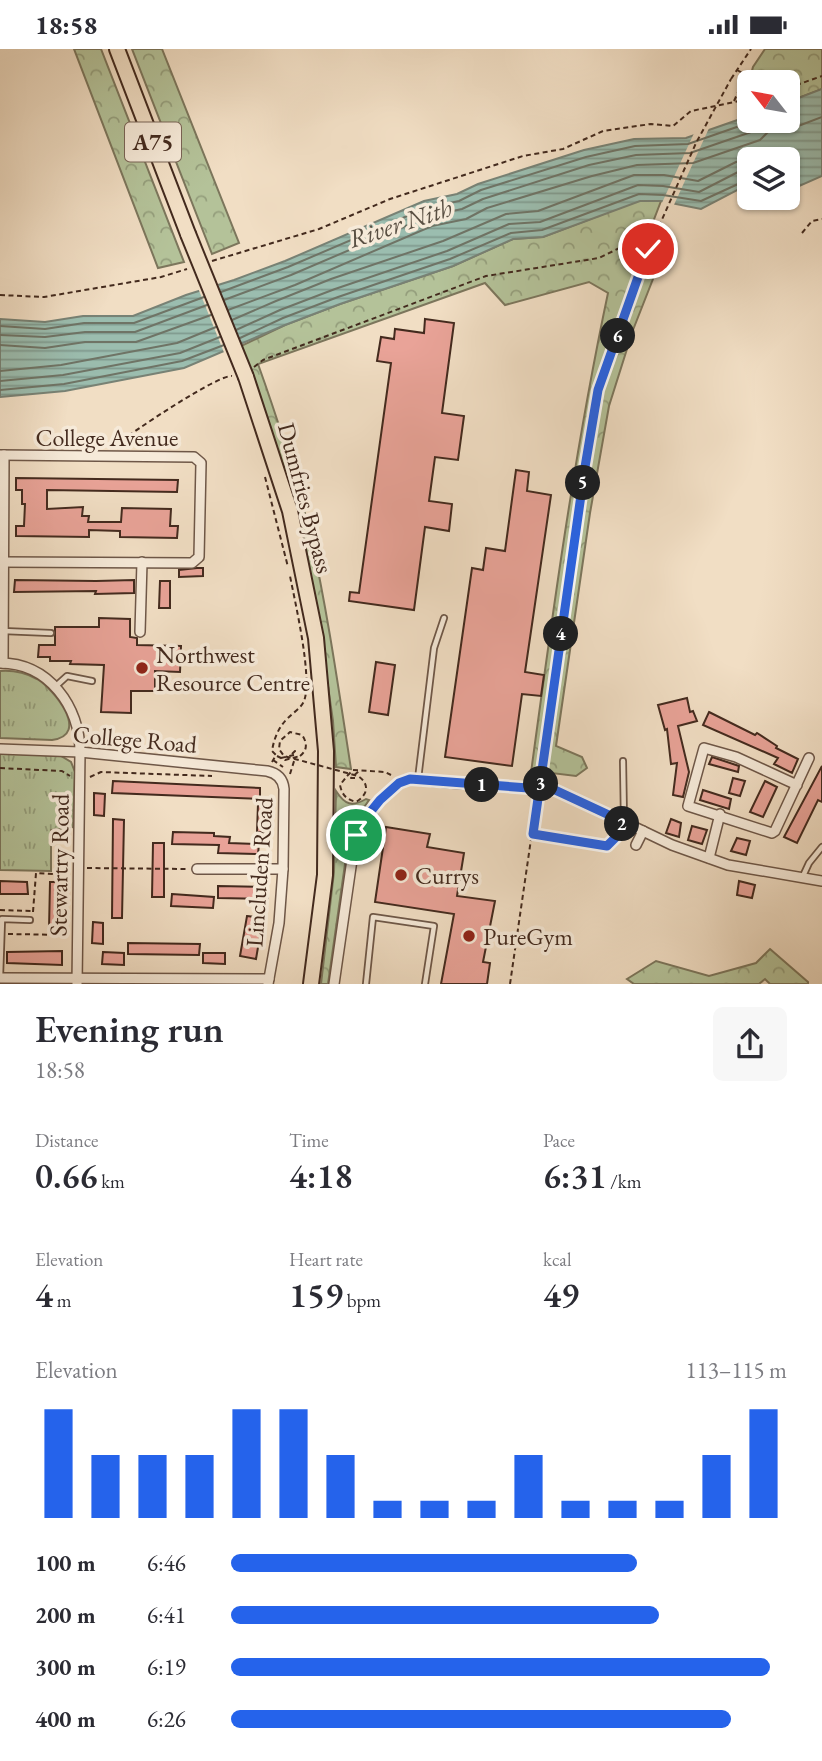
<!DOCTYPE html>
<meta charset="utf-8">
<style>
body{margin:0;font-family:"EB Garamond",serif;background:#f7f7f7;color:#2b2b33;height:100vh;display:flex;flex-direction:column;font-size:26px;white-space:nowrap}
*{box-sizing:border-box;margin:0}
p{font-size:23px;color:#7c7c81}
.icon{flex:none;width:38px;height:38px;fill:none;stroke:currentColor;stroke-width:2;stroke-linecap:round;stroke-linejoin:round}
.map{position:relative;height:935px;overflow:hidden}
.panel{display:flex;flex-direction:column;background:#fff;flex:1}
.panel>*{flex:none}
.needle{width:46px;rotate:301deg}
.buttons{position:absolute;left:737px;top:21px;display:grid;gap:14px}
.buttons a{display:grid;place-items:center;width:63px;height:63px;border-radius:10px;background:#fff;box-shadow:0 2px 5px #0004;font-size:35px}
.pin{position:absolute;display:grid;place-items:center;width:60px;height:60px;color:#fff;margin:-30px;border:4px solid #fff;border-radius:50%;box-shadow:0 2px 7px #0007}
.km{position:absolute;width:35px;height:35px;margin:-18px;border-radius:50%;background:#222;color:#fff;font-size:19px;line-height:35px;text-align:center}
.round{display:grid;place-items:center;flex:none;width:74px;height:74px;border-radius:10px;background:#f7f7f7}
.head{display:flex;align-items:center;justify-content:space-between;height:119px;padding:0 35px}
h1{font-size:38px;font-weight:600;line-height:52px}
.figures{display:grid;grid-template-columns:repeat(3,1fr);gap:10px;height:119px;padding:7px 35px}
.figures div{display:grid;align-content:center}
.figures b{font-size:35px;font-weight:600}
.figures small{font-size:19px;font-weight:400}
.figures p{font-size:19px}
.chart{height:196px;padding:14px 35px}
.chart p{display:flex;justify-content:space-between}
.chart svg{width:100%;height:126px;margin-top:7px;stroke:#2563eb;stroke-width:6}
ul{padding:0 35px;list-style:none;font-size:23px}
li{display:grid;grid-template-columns:112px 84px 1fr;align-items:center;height:52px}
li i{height:18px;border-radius:9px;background:#2563eb}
.status{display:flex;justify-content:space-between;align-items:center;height:49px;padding:0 35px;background:#fff;direction:ltr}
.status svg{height:19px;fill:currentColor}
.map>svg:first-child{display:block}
</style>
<div class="status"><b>18:58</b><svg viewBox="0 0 49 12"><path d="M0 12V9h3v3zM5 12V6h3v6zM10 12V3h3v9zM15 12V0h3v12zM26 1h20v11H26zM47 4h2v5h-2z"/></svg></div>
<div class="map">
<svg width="822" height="935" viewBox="0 0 822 935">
<defs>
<pattern id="grass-tufts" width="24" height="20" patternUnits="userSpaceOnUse" patternTransform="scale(1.75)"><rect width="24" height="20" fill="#b4c299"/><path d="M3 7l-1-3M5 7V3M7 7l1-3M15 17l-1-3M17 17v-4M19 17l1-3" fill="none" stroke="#949e7c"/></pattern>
<pattern id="forest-crowns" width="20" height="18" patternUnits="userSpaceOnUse" patternTransform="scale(1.75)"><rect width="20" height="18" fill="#b4c299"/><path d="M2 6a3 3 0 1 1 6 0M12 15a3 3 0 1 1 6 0" fill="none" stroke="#949e7c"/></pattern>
<pattern id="water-rules" width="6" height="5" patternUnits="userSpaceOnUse" patternTransform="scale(1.75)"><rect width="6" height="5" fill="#9bbdaf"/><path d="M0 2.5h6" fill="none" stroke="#809a8e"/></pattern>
</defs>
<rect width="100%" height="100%" fill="#f1dec4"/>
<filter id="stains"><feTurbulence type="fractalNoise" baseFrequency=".00286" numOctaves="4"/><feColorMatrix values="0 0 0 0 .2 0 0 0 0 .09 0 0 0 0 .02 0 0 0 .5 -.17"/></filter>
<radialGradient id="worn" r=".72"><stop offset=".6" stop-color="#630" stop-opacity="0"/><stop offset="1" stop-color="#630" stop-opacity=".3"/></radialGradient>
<g fill="url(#grass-tufts)" stroke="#7c765c" stroke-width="2">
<path d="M0,622C13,621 26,624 37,630C54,640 91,686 52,691L0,689Z"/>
<polygon points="0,704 61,707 71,713 75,723 73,778 51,781 51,822 0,821"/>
</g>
<g fill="url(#forest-crowns)" stroke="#7c765c" stroke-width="2">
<polygon points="74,0 101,0 184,213 158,219"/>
<polygon points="132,0 162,0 239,194 212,205"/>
<polygon points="765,0 822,0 822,40 788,53 788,33 749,33 753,18"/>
<path d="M640,151L661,152L640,207L645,215L654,203L662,207L633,281L609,357L590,464L556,697L582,708L587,719L576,727L552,724L548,736L530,731C552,568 574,405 608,244L589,233L505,256L485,234L258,315C278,371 297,430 311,488C328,565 339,643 351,720L336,718L333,672L318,568L241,297L285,276L340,255L453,217L513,190L543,188Z"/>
<path d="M336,742C345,756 352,758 366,750L369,751L353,775L349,787L328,935H321L334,823Z"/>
<polygon points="770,900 808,933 808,935 770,935 765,930 759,935 634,935 627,930 656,912 709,927 756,914"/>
</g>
<polygon fill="url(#water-rules)" stroke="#788275" stroke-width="2" points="822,40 822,127 788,142 788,110 749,110 749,135 701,160 661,152 640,152 543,188 513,190 453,217 340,255 285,276 184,319 65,342 0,348 0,270 45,273 83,267 133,267 186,246 234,231 285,212 424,152 457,145 478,135 584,101 634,90 686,89 749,67 749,72 788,72 788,53"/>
<g fill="#f1dec4">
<polygon points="710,77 673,158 661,156 695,82"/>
<polygon points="217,233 242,300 225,306 198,239"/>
</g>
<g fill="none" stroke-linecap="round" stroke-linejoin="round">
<g stroke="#6f7466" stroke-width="2">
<polyline points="221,243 288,218 426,159 459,152 481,141 586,108 635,97 688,95 754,72"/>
<polyline points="224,251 291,226 429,167 462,160 483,150 589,116 636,106 690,104 754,82 764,72"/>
<polyline points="228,261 295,236 432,177 466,170 487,159 592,127 637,116 693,114 760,91 775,76 793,79 822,68"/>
<polyline points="232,271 276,252 331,230 443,192 506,165 538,162 634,126 664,126 698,132 736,113 749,110"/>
<polyline points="0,277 45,280 84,274 134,274 204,248"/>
<polyline points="236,281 280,261 335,240 447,202 509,175 540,173 638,136 663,137 699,143 740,122 749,121"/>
<polyline points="0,286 45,288 85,283 135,283 207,256"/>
<polyline points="240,289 283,269 338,248 450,210 511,184 542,181 639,145 663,146 701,152 749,130"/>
<polyline points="0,296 45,299 85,293 136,293 211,266"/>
<polyline points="0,322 61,316 177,294 216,278"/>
<polyline points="0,332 63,326 180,304 220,288"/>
<polyline points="0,341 64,335 182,312 224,296"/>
</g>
</g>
<g fill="#e9a398" stroke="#432a1e" stroke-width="2">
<polygon points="425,270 454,274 442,364 464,367 458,411 435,408 429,452 452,455 449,482 425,478 414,561 349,552 350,543 359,544 391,314 377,312 381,288 394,290 395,280 424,284"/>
<polygon points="516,421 529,423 527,442 551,446 525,623 544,626 541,647 522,645 512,717 445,708 472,519 483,521 486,499 505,502"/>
<polygon points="16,429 178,431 177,443 47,441 47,460 83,458 82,467 89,467 88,473 121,473 122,459 171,460 170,477 178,477 177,489 120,488 120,482 89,481 89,488 16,487 16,477 24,477 25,455 22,455 22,441 16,441"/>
<polygon points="197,519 203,519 203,527 179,528 179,521"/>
<polygon points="15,531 96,532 134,531 134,544 95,545 96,542 14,543"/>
<polygon points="160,532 170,532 170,559 159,559"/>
<polygon points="99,569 130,570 130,588 137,589 137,596 181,597 180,623 155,622 155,642 131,642 131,664 101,663 104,616 70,615 71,612 50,612 50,608 38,608 39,596 55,596 55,578 99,578"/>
<polygon points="376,613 395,616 388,666 369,663"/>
<polygon points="687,649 690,663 693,662 697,672 678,677 689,723 683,748 673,746 677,714 671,715 667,680 665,681 658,656"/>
<polygon points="709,663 755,686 757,684 777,697 776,699 798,710 792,724 774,715 778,709 703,676"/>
<polygon points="712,708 739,717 738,723 709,715"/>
<polygon points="822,717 822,753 818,751 797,794 784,788"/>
<polygon points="733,729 745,732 740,747 729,744"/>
<polygon points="113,732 260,739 260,750 112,744"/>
<polygon points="765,732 777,738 763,768 750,763"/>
<polygon points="703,741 731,750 729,760 700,751"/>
<polygon points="94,744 105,745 104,767 94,766"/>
<polygon points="258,755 271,755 270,784 257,783"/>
<polygon points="113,770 124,771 122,869 112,869"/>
<polygon points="671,770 681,774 679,788 666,784"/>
<polygon points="692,777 707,781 702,795 688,791"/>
<polygon points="386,778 430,785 427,798 464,804 457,847 495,852 483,913 490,914 487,935 441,935 454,865 375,853"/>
<polygon points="173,783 214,784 214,787 230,788 229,794 259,795 258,805 218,804 219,796 172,795"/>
<polygon points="737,789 750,792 746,806 731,802"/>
<polygon points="153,794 164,794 164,848 152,848"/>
<polygon points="0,832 27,833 28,845 0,845"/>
<polygon points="739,832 755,836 752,849 737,846"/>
<polygon points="50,833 63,833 62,880 49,881"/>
<polygon points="218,837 268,838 268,850 218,849"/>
<polygon points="172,845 214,848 213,859 171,857"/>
<polygon points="247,867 263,869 256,910 240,907"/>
<polygon points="93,873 103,874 103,895 92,894"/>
<polygon points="128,894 200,895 199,906 128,905"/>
<polygon points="62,902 62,916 7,914 7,903"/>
<polygon points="103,903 124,904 124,916 102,915"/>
<polygon points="203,904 225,904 225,915 203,914"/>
</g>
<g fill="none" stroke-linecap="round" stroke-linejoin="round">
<defs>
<g id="service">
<polyline points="3,582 51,584"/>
<polyline points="56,637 67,627 92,632"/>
<polyline points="623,712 624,772"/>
<polyline points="418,730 434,599 444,569"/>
<polyline points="803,827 809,814 822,798"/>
<polyline points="0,928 2,870 30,871"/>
<polyline points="366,935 373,868 434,877 425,935"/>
</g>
<g id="minor">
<polyline points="0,406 194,408 201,414 199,508 192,514 0,513"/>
<polyline points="140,583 142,513"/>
<path d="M0,614C49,614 80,658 80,703L77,935"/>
<polyline points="3,614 4,406"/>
<path d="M0,700L80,703L267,722C277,724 283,730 284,740L283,820L279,874L268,935"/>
<polyline points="797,736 736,708 704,699 688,757 772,784 775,782 809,709"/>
<polyline points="624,773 672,796 728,816 822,832"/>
<polyline points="636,796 643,782"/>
<polyline points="709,809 720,765"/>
<polyline points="197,820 283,820"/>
<polyline points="0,929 269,930"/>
<polyline points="334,935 354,797 363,772 380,751 399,734 410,730 462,735"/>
</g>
<g id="trunk">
<polyline points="117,0 188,185"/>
<polyline points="246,328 290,462 316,589 326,702 325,826 311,935"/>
</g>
</defs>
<use href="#service" stroke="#6e5748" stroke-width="8"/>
<use href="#minor" stroke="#6e5748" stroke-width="12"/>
<use href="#trunk" stroke="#432a1e" stroke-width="18"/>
<g stroke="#432a1e" stroke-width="2" stroke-dasharray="5 3.5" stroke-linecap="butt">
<polyline points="731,30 751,0"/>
<polyline points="788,39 822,27"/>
<polyline points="734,52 746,26 737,21"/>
<polyline points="802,184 812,172 822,170"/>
<polyline points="212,212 319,180 390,150 523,107 563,100 603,82 651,75 673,77 691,62 749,50"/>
<polyline points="0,246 44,248 161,228 187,220"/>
<polyline points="254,318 263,311 486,227 599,209 636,191 671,184"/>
<path d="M115,397C130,384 219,325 232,327"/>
<polyline points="265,428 288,518"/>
<polyline points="292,705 295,702 294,706"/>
<polyline points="277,707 285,711 300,707"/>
<polyline points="281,709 294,706"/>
<polyline points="273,711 283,718"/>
<path d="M272,713L276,706L272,702C274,689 279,677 289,668C294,663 301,659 304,652C313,630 295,553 290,527"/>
<polyline points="0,719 62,722 70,727"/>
<polyline points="290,725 295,709"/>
<polyline points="347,727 353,721 385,723 391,726"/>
<polyline points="90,728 101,723 212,727"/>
<polyline points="355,729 351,729 359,722"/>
<polyline points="473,735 509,737"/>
<polyline points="555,741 614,768"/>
<polyline points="533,785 607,797 617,787 620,781"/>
<polyline points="87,819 186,820"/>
<polyline points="0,861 32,862"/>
<polyline points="33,863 36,824 67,826"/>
<polyline points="8,885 69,886"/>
<polyline points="510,935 585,418 598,341 652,193"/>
</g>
<use href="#service" stroke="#f6ead9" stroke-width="4.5"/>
<use href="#minor" stroke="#f6ead9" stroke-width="9"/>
<use href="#trunk" stroke="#f1dec4" stroke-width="14"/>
<defs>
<polyline id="trunk-bridge" points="188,185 246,328"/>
</defs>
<use href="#trunk-bridge" stroke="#432a1e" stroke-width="18" stroke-linecap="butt"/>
<g stroke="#432a1e" stroke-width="2" stroke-dasharray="5 3.5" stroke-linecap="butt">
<polyline points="652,193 696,94 731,30"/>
<path d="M300,707C308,701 307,693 302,686L290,683L280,692L279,700L284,707L358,727C370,735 368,746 356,753C346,750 342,746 340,736L347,727"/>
<polyline points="509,737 555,741"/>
</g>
<use href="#trunk-bridge" stroke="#f1dec4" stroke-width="14"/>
</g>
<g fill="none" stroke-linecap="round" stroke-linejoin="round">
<defs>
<polyline id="route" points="356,786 363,772 380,751 399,734 410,730 555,741 624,773 617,787 607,797 533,785 585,418 598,341 648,200"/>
</defs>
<use href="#route" stroke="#fff" stroke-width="14"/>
<use href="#route" stroke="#2563eb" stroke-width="9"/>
</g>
<g fill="#8f2418" stroke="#f6ead9" stroke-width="2.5">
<circle cx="142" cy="619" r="7"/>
<circle cx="401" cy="826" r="7"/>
<circle cx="469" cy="887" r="7"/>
</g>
<g text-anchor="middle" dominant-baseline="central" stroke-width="7" stroke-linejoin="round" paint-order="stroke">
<rect fill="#f6ead9" stroke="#796456" stroke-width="2" x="125" y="73.5" width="56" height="39" rx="5"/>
<g font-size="23" font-weight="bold" fill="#432a1e">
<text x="153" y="93">A75</text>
</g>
<g font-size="24" fill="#432a1e" stroke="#f6ead9">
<text x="107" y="388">College Avenue</text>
<text transform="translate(306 449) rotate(75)">Dumfries Bypass</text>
<text transform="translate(135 690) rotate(5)">College Road</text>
<text transform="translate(59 816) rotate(-89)">Stewartry Road</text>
<text transform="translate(259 823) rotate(-86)">Lincluden Road</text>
</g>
<g font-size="24" fill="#432a1e" stroke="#f6ead9" text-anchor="start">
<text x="156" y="605">Northwest<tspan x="156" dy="28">Resource Centre</tspan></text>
<text x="415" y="826">Currys</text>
<text x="483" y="887">PureGym</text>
</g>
<g font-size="26" font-style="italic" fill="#594f42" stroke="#f6ead9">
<text transform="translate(400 174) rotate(-18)">River Nith</text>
</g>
</g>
<rect width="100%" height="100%" filter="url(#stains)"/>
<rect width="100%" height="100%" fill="url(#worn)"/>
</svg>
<div class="buttons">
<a><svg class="needle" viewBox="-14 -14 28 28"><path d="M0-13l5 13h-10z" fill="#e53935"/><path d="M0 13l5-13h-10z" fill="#7c7c81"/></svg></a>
<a><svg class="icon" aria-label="layers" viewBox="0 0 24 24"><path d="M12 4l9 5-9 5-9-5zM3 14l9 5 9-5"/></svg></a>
</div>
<div class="pin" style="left:356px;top:786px;background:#1e9e55"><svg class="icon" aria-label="arrive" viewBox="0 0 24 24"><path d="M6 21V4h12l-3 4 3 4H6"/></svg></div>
<div class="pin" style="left:648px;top:200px;background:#d93025"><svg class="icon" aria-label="check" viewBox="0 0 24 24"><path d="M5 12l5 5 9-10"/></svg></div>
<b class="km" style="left:482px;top:736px">1</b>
<b class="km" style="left:622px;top:775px">2</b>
<b class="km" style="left:541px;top:735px">3</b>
<b class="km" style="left:561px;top:585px">4</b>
<b class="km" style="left:583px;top:434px">5</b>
<b class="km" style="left:618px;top:287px">6</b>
</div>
<section class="panel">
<div class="head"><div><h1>Evening run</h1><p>18:58</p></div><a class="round"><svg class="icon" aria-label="share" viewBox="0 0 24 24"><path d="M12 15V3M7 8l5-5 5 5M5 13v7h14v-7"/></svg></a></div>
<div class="figures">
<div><p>Distance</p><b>0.66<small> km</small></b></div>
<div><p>Time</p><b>4:18</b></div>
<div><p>Pace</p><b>6:31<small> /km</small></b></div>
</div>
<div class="figures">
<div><p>Elevation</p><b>4<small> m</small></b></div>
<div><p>Heart rate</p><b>159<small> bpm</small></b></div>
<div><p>kcal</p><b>49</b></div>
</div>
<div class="chart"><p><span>Elevation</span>113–115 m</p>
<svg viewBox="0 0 160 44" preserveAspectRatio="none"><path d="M5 44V6M15 44V22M25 44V22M35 44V22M45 44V6M55 44V6M65 44V22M75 44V38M85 44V38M95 44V38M105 44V22M115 44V38M125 44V38M135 44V38M145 44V22M155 44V6"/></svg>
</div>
<ul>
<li><b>100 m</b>6:46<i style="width:73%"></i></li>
<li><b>200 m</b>6:41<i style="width:77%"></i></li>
<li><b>300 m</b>6:19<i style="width:97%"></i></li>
<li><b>400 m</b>6:26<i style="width:90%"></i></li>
</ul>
</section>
